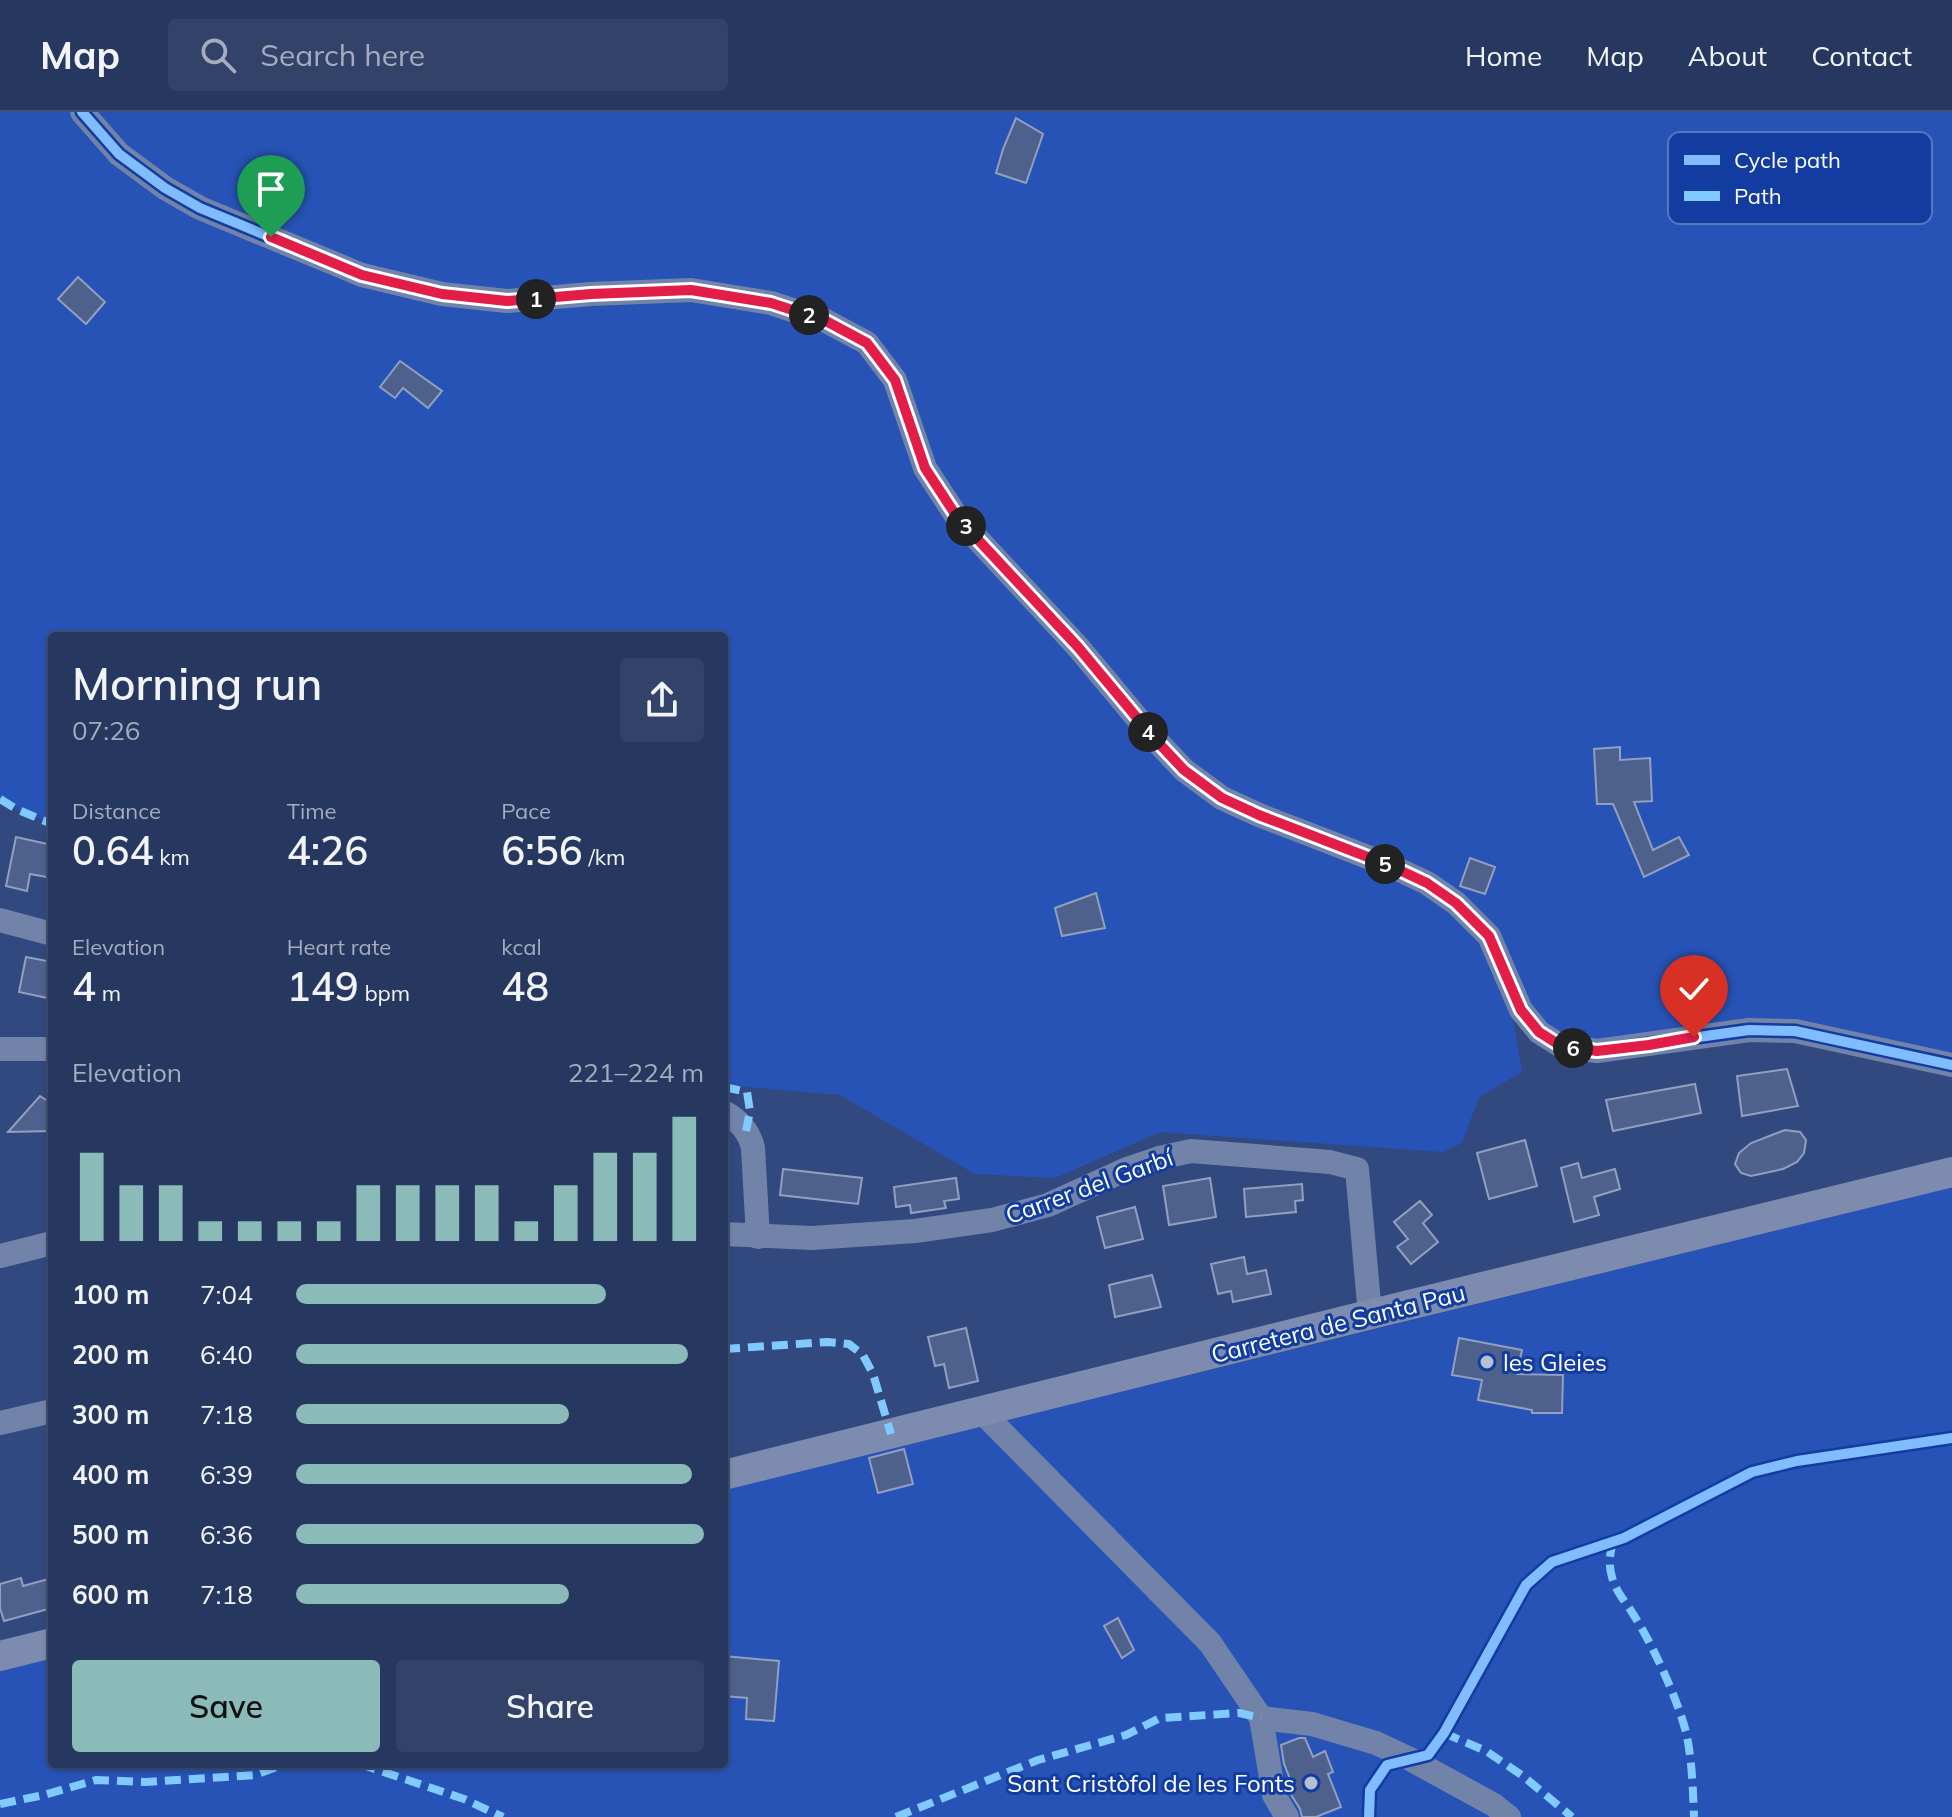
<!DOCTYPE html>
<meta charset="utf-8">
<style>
body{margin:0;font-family:Mulish,sans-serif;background:#324269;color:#f1f3f6;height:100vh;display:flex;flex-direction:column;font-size:30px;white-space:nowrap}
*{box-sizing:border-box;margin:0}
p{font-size:26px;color:#a4acbd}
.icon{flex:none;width:44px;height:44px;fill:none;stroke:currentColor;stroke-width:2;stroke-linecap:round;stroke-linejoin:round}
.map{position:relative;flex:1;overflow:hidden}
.panel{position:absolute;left:48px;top:520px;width:680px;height:1136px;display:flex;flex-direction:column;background:#263760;border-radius:8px;box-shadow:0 2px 6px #0004,0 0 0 2px #425175}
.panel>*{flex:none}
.pin{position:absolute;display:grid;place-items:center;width:68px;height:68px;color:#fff;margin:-82px -34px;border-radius:50% 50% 50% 0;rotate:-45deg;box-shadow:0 0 8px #0007}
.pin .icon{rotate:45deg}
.km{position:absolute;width:40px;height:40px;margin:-20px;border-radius:50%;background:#222;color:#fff;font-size:22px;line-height:40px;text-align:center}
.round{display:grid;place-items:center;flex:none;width:84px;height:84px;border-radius:8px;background:#324269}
.headline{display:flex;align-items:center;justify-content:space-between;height:136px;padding:0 24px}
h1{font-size:44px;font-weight:600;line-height:60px}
.metrics{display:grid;grid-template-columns:repeat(3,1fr);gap:12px;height:136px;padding:8px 24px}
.metrics div{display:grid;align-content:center}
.metrics b{font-size:40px;font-weight:600}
.metrics small{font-size:22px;font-weight:400}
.metrics p{font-size:22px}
.chart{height:224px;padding:16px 24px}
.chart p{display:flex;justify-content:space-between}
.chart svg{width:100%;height:144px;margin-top:8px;stroke:#8bbbb9;stroke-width:6}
.cta{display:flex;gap:16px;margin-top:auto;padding:16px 24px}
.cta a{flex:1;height:92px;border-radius:8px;background:#8bbbb9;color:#111;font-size:32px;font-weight:600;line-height:92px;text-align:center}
.cta a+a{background:#324269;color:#f1f3f6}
ul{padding:0 24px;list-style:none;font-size:26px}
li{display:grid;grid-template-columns:128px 96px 1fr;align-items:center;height:60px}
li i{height:20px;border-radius:10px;background:#8bbbb9}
header{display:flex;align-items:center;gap:48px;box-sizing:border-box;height:112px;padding:0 40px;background:#263760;border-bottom:2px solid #425175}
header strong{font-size:38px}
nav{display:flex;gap:44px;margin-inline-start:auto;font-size:28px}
.search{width:560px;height:72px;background:#324269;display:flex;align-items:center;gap:20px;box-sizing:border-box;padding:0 28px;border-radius:8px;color:#a4acbd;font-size:30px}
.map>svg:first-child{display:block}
</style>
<header>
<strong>Map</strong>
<div class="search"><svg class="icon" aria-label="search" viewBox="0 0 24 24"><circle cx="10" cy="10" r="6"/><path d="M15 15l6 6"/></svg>Search here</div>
<nav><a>Home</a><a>Map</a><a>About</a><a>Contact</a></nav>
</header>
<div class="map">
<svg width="1952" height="1705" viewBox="0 0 1952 1705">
<rect width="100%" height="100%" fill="#324980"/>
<g fill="#2753b6">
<polygon points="0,0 1952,0 1952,963 1783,927 1577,946 1511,894 1522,960 1479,985 1462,1031 1443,1040 1160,1020 1055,1066 975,1062 840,983 724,973 724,524 52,524 52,712 0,690"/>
<polygon points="1952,1075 1952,1705 0,1705 0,1557 52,1544 52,1652 724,1652 724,1378"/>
</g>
<g fill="#4e618d" stroke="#929fbe" stroke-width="2">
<polygon points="1016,6 1043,22 1026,71 996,61 1003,37"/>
<polygon points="78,165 105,190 86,212 58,187"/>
<polygon points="400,249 442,279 428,296 403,276 395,286 380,275"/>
<polygon points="1620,635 1620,648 1650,646 1652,689 1634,690 1653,738 1679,725 1689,743 1644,765 1613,692 1597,692 1594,637"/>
<polygon points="16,725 52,733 52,766 30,762 27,779 6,774"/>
<polygon points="1470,746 1495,755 1485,782 1460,774"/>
<polygon points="1096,781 1105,816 1062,824 1055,796"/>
<polygon points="26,845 52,850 52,887 19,880"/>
<polygon points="1787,957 1798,994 1742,1004 1737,964"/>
<polygon points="1695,972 1701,1001 1613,1019 1606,988"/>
<polygon points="40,984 52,992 52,1019 8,1020"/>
<polygon points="1785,1018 1800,1020 1806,1028 1804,1041 1797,1050 1783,1057 1751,1064 1741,1061 1735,1052 1739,1041 1751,1031"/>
<polygon points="1525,1028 1537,1074 1489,1087 1477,1041"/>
<polygon points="1578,1051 1582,1066 1615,1057 1620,1077 1594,1085 1599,1103 1574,1110 1561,1056"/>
<polygon points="783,1057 862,1066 858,1092 780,1083"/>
<polygon points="956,1066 959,1087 944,1089 946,1096 911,1101 910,1093 896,1095 894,1075"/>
<polygon points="1210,1066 1216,1105 1169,1113 1163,1074"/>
<polygon points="1302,1072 1303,1088 1295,1089 1296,1100 1246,1105 1244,1077"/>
<polygon points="1420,1089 1432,1103 1423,1111 1438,1130 1411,1152 1397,1135 1408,1127 1394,1110"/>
<polygon points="1135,1095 1143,1127 1105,1136 1097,1105"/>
<polygon points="1244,1145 1247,1162 1266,1158 1271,1182 1233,1190 1231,1179 1218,1182 1211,1152"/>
<polygon points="1152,1163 1161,1195 1115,1205 1109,1173"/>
<polygon points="966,1216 978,1269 949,1276 944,1252 935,1254 928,1225"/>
<polygon points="1459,1226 1522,1238 1517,1262 1563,1263 1562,1301 1532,1301 1532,1298 1478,1288 1482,1268 1452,1263"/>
<polygon points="904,1337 913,1372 878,1381 869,1346"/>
<polygon points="21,1466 23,1474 52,1466 52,1496 4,1509 0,1496 0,1472"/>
<polygon points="1118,1506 1134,1538 1122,1546 1104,1514"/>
<polygon points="724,1544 779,1549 774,1609 746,1607 747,1586 724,1584"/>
<polygon points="1299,1626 1305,1626 1313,1645 1325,1639 1333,1660 1328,1662 1341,1695 1316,1705 1302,1705 1300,1697 1290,1681 1295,1679 1284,1652 1281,1633"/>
</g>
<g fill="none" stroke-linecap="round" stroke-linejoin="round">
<g stroke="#7283a9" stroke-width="24">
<polyline points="82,0 119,42 165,76 200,96 362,163 442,182 507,189 591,182 691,178 771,191 826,209 867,231 895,268 925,356 957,405 1078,535 1153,625 1184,658 1222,686 1259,703 1391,754 1427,771 1456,791 1489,824 1521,898 1539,920 1561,934 1597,939 1749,918 1795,919 1952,953"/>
<polyline points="0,808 52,822"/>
<polyline points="0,937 52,937"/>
<path d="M724,1000C739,1008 749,1019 753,1036L758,1125"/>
<polyline points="724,1122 812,1126 915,1119 992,1108 1048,1093 1127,1057 1159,1046 1191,1039 1330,1050 1357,1057 1370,1203"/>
<polyline points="0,1144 52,1131"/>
<polyline points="981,1299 1210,1531 1261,1606 1274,1683 1287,1705"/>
<polyline points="0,1311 52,1299"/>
<polyline points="1261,1606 1312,1612 1376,1631 1410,1647 1494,1693 1509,1705"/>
</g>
<g stroke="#7d8baf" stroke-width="30">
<polyline points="724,1363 1360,1205 1952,1060"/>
<polyline points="0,1544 52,1531"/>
</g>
<g stroke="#80caff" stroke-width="8" stroke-dasharray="16 8" stroke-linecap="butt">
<polyline points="0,687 16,697 52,712"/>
<polyline points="724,975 747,980 750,999 746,1019"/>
<polyline points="724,1237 827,1230 849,1232 863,1243 873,1262 891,1322"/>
<path d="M1613,1429C1610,1442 1608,1452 1612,1465C1616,1480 1625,1489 1633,1502C1652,1531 1677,1586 1686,1620C1692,1647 1693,1677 1694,1705"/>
<polyline points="1444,1621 1486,1639 1523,1664 1572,1705"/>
<polyline points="360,1652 464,1687 503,1705"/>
<polyline points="0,1692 44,1683 96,1668 146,1670 255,1663 285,1652"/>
<polyline points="896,1705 1038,1648 1126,1623 1160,1606 1239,1601 1261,1606"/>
</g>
<defs>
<g id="cycleway">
<polyline points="82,0 119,42 165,76 200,96 362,163 442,182 507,189 591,182 691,178 771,191 826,209 867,231 895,268 925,356 957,405 1078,535 1153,625 1184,658 1222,686 1259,703 1391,754 1427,771 1456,791 1489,824 1521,898 1539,920 1561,934 1597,939 1749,918 1795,919 1952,953"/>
<polyline points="1369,1705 1370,1678 1387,1653 1428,1643 1444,1621 1526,1473 1552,1450 1624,1426 1752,1360 1797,1349 1952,1326"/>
</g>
</defs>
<use href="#cycleway" stroke="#123ca0" stroke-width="15"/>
<use href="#cycleway" stroke="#80bcff" stroke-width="10"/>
</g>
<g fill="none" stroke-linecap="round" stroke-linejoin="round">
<defs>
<polyline id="route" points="271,125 362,163 442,182 507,189 591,182 691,178 771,191 826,209 867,231 895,268 925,356 957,405 1078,535 1153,625 1184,658 1222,686 1259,703 1391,754 1427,771 1456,791 1489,824 1521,898 1539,920 1561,934 1597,939 1649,933 1694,925"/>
</defs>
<use href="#route" stroke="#fff" stroke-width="16"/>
<use href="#route" stroke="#e11d48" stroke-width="10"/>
</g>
<g fill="#b7bfd3" stroke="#123ca0" stroke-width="3">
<circle cx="1487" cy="1250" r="8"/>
<circle cx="1311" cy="1671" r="8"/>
</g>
<g text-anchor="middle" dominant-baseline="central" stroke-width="6" stroke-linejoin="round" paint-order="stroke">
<g font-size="24" fill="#fff" stroke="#123ca0">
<text transform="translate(1089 1074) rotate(-20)">Carrer del Garbí</text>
<text transform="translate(1338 1211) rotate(-14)">Carretera de Santa Pau</text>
</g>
<g font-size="24" fill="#fff" stroke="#123ca0" text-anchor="start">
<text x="1503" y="1250">les Gleies</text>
<text x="1295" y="1671" text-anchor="end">Sant Cristòfol de les Fonts</text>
</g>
</g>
<rect x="1668" y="20" width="264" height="92" rx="12" fill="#123ca0" stroke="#5976bc" stroke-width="2"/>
<rect x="1684" y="43" width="36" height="10" fill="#80bcff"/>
<rect x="1684" y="79" width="36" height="10" fill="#80caff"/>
<g font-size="22" fill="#fff">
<text x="1734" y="56">Cycle path</text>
<text x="1734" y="92">Path</text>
</g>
</svg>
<div class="pin" style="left:271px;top:125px;background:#1e9e55"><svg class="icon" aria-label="arrive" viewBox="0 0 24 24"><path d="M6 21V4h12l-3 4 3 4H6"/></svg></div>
<div class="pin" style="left:1694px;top:925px;background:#d93025"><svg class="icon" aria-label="check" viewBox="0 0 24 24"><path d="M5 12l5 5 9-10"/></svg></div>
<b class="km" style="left:536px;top:187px">1</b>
<b class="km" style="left:809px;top:203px">2</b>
<b class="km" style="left:966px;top:414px">3</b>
<b class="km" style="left:1148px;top:620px">4</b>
<b class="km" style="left:1385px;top:752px">5</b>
<b class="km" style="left:1573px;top:936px">6</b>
<section class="panel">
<div class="headline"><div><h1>Morning run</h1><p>07:26</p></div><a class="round"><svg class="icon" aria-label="share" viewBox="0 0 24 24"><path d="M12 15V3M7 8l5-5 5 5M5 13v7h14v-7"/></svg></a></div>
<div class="metrics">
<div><p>Distance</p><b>0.64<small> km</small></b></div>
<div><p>Time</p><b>4:26</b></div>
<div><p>Pace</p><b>6:56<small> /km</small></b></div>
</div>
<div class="metrics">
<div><p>Elevation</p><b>4<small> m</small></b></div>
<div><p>Heart rate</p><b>149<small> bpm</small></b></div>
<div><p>kcal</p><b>48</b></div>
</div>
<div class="chart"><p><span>Elevation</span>221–224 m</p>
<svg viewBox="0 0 160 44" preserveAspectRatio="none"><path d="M5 44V17M15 44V27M25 44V27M35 44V38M45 44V38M55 44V38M65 44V38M75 44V27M85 44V27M95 44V27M105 44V27M115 44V38M125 44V27M135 44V17M145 44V17M155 44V6"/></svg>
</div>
<ul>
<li><b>100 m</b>7:04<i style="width:76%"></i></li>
<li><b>200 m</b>6:40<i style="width:96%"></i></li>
<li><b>300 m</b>7:18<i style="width:67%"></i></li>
<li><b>400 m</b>6:39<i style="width:97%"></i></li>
<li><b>500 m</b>6:36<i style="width:100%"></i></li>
<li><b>600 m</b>7:18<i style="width:67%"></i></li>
</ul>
<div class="cta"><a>Save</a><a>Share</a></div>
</section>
</div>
